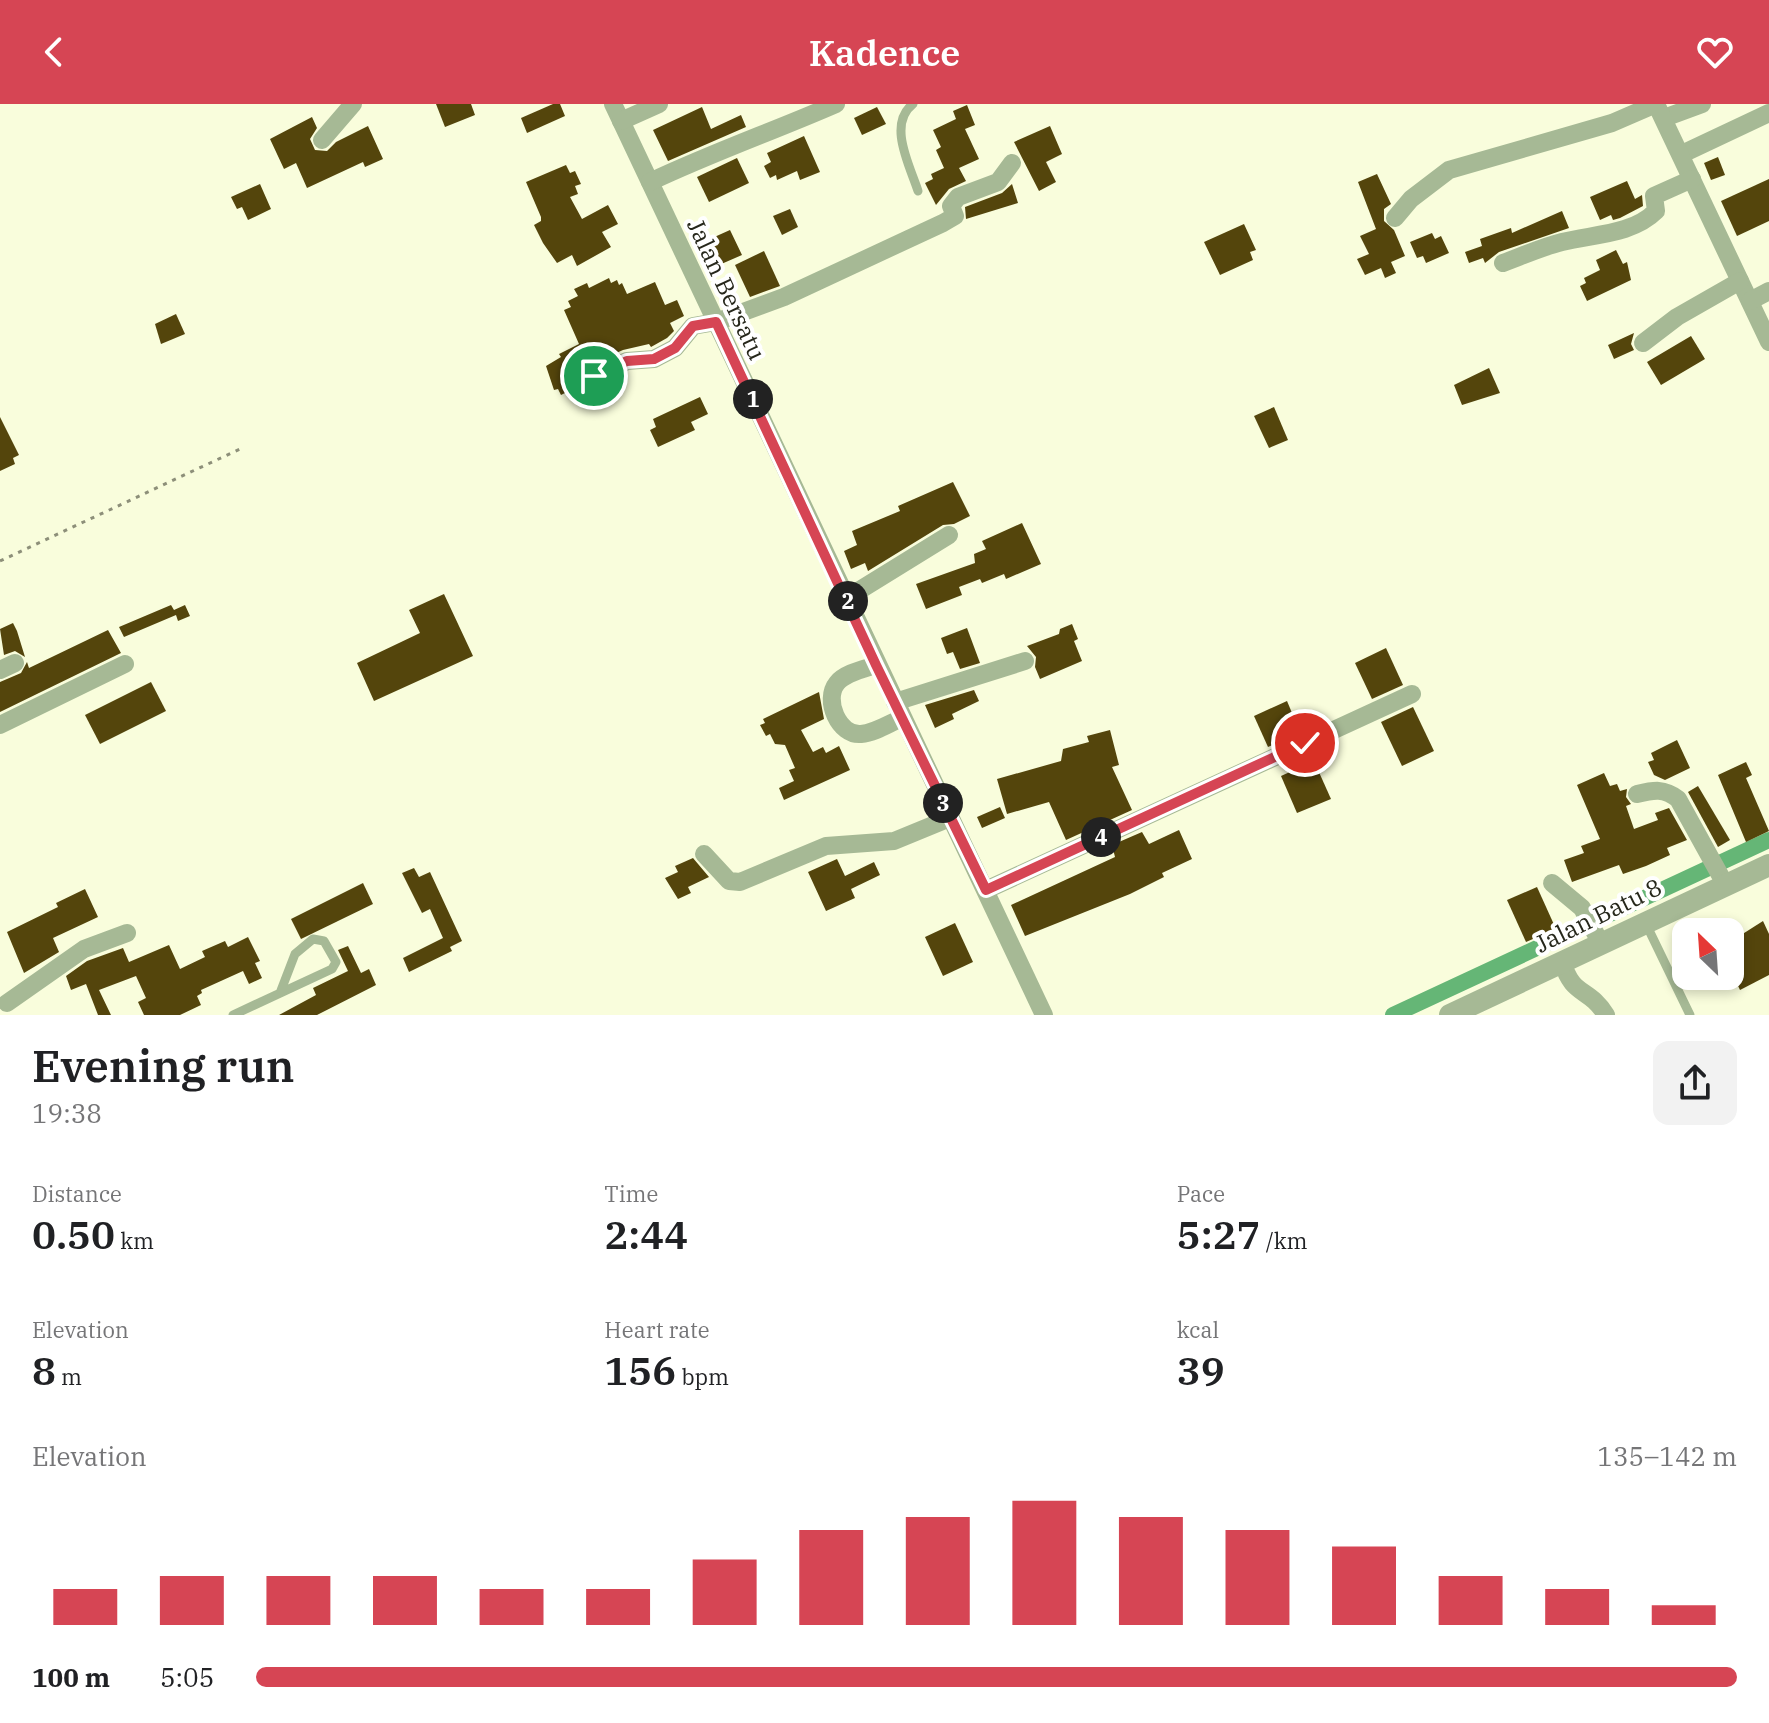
<!DOCTYPE html>
<meta charset="utf-8">
<style>
body{margin:0;font-family:"IBM Plex Serif",serif;background:#f2f2f2;color:#202124;height:100vh;display:flex;flex-direction:column;font-size:30px;white-space:nowrap}
*{box-sizing:border-box;margin:0}
p{font-size:26px;color:#757577}
.icon{flex:none;width:44px;height:44px;fill:none;stroke:currentColor;stroke-width:2;stroke-linecap:round;stroke-linejoin:round}
.map{position:relative;height:911px;overflow:hidden}
.panel{display:flex;flex-direction:column;background:#fff;flex:1}
.panel>*{flex:none}
.needle{width:52px;rotate:335deg}
.fabs{position:absolute;left:1672px;top:814px;display:grid;gap:16px}
.fabs a{display:grid;place-items:center;width:72px;height:72px;border-radius:16px;background:#fff;box-shadow:0 4px 12px #0003;font-size:40px}
.pin{position:absolute;display:grid;place-items:center;width:68px;height:68px;color:#fff;margin:-34px;border:4px solid #fff;border-radius:50%;box-shadow:0 2px 8px #0007}
.km{position:absolute;width:40px;height:40px;margin:-20px;border-radius:50%;background:#222;color:#fff;font-size:22px;line-height:40px;text-align:center}
.round{display:grid;place-items:center;flex:none;width:84px;height:84px;border-radius:16px;background:#f2f2f2}
.overview{display:flex;align-items:center;justify-content:space-between;height:136px;padding:0 32px}
h1{font-size:44px;font-weight:600;line-height:60px}
.metrics{display:grid;grid-template-columns:repeat(3,1fr);gap:12px;height:136px;padding:8px 32px}
.metrics div{display:grid;align-content:center}
.metrics b{font-size:40px;font-weight:600}
.metrics small{font-size:22px;font-weight:400}
.metrics p{font-size:22px}
.chart{height:224px;padding:16px 32px}
.chart p{display:flex;justify-content:space-between}
.chart svg{width:100%;height:144px;margin-top:8px;stroke:#d64554;stroke-width:6}
ul{padding:0 32px;list-style:none;font-size:26px}
li{display:grid;grid-template-columns:128px 96px 1fr;align-items:center;height:60px}
li i{height:20px;border-radius:10px;background:#d64554}
header{display:flex;justify-content:space-between;align-items:center;height:104px;padding:0 32px;background:#d64554;color:#fff;font-size:36px;font-weight:600}
.map>svg:first-child{display:block}
</style>
<header><svg class="icon" aria-label="back" viewBox="0 0 24 24"><path d="M15 5l-7 7 7 7"/></svg>Kadence<svg class="icon" aria-label="heart" viewBox="0 0 24 24"><path d="M12 20l-8-8c-3-5 5-10 8-4 3-6 11-1 8 4z"/></svg></header>
<div class="map">
<svg width="1769" height="911" viewBox="0 0 1769 911">
<rect width="100%" height="100%" fill="#f9fddc"/>
<g fill="none" stroke-linecap="round" stroke-linejoin="round">
<polyline stroke="#65b676" stroke-width="16" points="1393,911 1769,736"/>
</g>
<g fill="#54450c">
<polygon points="436,0 471,0 475,11 445,23"/>
<polygon points="553,0 560,0 565,12 527,29 521,14"/>
<polygon points="967,1 975,21 965,25 979,55 959,64 966,77 949,85 936,101 925,79 933,75 931,70 944,64 936,46 941,43 933,26 956,15 953,7"/>
<polygon points="702,3 711,25 741,11 746,23 668,57 653,26"/>
<polygon points="877,3 886,20 862,31 854,14"/>
<polygon points="312,13 317,24 310,35 315,46 327,47 336,38 368,22 383,55 365,63 363,58 307,84 296,59 284,65 270,35"/>
<polygon points="1050,22 1062,50 1046,58 1056,78 1039,87 1014,38"/>
<polygon points="804,32 820,68 800,76 797,67 777,76 776,71 770,74 764,62 771,58 767,49"/>
<polygon points="1718,53 1725,71 1711,76 1704,59"/>
<polygon points="737,54 749,79 709,98 697,73"/>
<polygon points="566,61 570,69 575,67 581,80 575,82 578,90 570,93 582,115 608,101 618,120 602,128 611,143 577,162 572,151 557,159 543,139 534,121 541,117 541,113 526,78"/>
<polygon points="1377,70 1391,100 1384,105 1384,117 1394,126 1405,152 1391,158 1396,169 1385,174 1381,164 1365,171 1357,155 1369,150 1360,132 1376,125 1358,78"/>
<polygon points="1769,75 1769,117 1737,132 1721,97"/>
<polygon points="1627,77 1635,95 1642,91 1643,102 1620,114 1613,116 1611,111 1600,116 1590,93"/>
<polygon points="260,80 271,105 248,116 242,103 237,105 231,93"/>
<polygon points="1012,80 1018,99 966,115 965,103 1002,89"/>
<polygon points="790,105 798,123 782,131 773,112"/>
<polygon points="1562,107 1569,124 1499,148 1485,159 1483,154 1469,159 1465,148 1482,142 1480,135 1511,124 1512,129"/>
<polygon points="1244,120 1256,146 1250,148 1253,156 1220,171 1204,138"/>
<polygon points="730,126 742,151 719,161 713,148 706,151 701,139"/>
<polygon points="1432,129 1435,135 1441,132 1449,149 1426,159 1423,152 1417,154 1410,138"/>
<polygon points="1616,146 1623,160 1627,158 1631,176 1587,197 1580,182 1586,179 1584,174 1600,166 1596,156"/>
<polygon points="764,147 780,182 750,193 735,161"/>
<polygon points="609,174 611,179 617,176 619,181 622,179 627,190 655,178 665,201 677,196 684,212 670,219 674,227 667,234 651,243 649,240 623,246 589,261 582,270 585,279 561,291 558,285 554,286 546,262 561,253 559,250 579,240 564,206 571,203 568,197 578,192 574,185 587,179 589,184"/>
<polygon points="176,210 185,230 161,240 155,220"/>
<polygon points="1634,229 1631,240 1634,246 1614,255 1608,241"/>
<polygon points="1691,232 1705,255 1661,281 1647,258"/>
<polygon points="1489,264 1500,289 1462,301 1454,281"/>
<polygon points="700,293 708,310 691,318 695,326 658,343 650,326 656,323 653,315"/>
<polygon points="1274,303 1288,336 1269,344 1254,312"/>
<polygon points="0,313 19,351 13,354 15,360 0,367"/>
<polygon points="953,378 970,412 954,420 943,421 868,467 865,459 851,465 844,447 857,441 852,427 900,407 898,402"/>
<polygon points="1022,419 1041,460 1006,475 1004,470 982,479 980,475 959,483 962,491 926,505 916,480 975,459 974,450 986,445 982,437"/>
<polygon points="444,490 473,552 374,597 357,559 420,529 409,506"/>
<polygon points="171,501 174,506 185,501 190,512 178,517 176,511 124,533 119,523"/>
<polygon points="13,519 17,527 25,553 15,547 4,551 0,525"/>
<polygon points="1072,520 1078,535 1074,537 1082,557 1040,575 1035,563 1036,553 1027,542 1059,530 1060,525"/>
<polygon points="967,524 980,559 960,565 953,548 947,550 941,534"/>
<polygon points="108,526 121,549 0,608 0,578 21,569 27,558 29,564"/>
<polygon points="1386,544 1403,581 1372,595 1355,559"/>
<polygon points="151,578 166,607 100,640 85,611"/>
<polygon points="974,586 979,597 952,610 954,615 935,624 925,601"/>
<polygon points="819,588 824,615 801,626 813,648 823,643 826,649 839,642 850,666 784,696 779,684 794,677 789,666 795,664 785,641 775,640 770,630 766,632 760,621 765,619 763,615"/>
<polygon points="1287,597 1300,628 1268,643 1254,612"/>
<polygon points="1413,603 1434,647 1402,662 1381,618"/>
<polygon points="1110,626 1119,661 1112,663 1132,706 1066,736 1049,698 1007,710 997,675 1061,657 1063,645 1089,638 1087,632"/>
<polygon points="1677,636 1690,664 1665,676 1654,671 1648,658 1654,656 1651,649"/>
<polygon points="1314,657 1331,695 1297,709 1281,672"/>
<polygon points="1746,658 1752,671 1746,674 1769,727 1746,738 1718,671"/>
<polygon points="1604,669 1610,682 1617,680 1620,687 1627,685 1626,693 1631,700 1626,702 1634,725 1658,716 1655,709 1669,704 1687,736 1667,744 1670,751 1646,762 1623,770 1619,761 1572,778 1564,756 1584,749 1581,742 1600,735 1577,681"/>
<polygon points="1698,682 1730,736 1718,743 1688,688"/>
<polygon points="1000,703 1005,714 982,724 977,713"/>
<polygon points="1179,726 1192,755 1162,769 1164,773 1130,790 1025,832 1011,801 1115,753 1112,741 1142,728 1149,740"/>
<polygon points="693,754 709,773 688,783 691,789 678,795 665,774 678,768 675,762"/>
<polygon points="837,755 845,772 874,758 880,771 851,785 855,794 826,807 808,768"/>
<polygon points="414,764 419,773 430,768 462,837 450,843 452,847 409,868 403,854 443,834 430,805 422,809 402,769"/>
<polygon points="363,779 373,800 301,835 291,815"/>
<polygon points="1537,783 1556,825 1526,838 1507,796"/>
<polygon points="85,785 98,813 53,834 59,848 24,869 7,828 58,803 56,799"/>
<polygon points="1763,817 1769,830 1769,871 1740,886 1730,865 1730,838"/>
<polygon points="955,819 973,858 943,872 925,833"/>
<polygon points="248,833 260,857 255,859 262,874 249,880 243,867 201,886 202,889 197,892 201,901 180,911 144,911 138,898 146,894 136,872 99,886 111,911 98,911 86,880 71,886 66,872 87,857 123,844 129,858 169,841 180,865 205,853 202,847 225,837 228,843"/>
<polygon points="348,842 361,869 369,865 376,881 317,911 279,911 316,891 313,884 348,867 338,846"/>
</g>
<g fill="none" stroke-linecap="round" stroke-linejoin="round">
<polyline stroke="#8d8f79" stroke-width="3" stroke-dasharray="4 6" stroke-linecap="butt" points="0,457 240,345"/>
<g stroke="#a6b995" stroke-width="9">
<path d="M913,0C887,20 910,62 918,87"/>
<polyline points="1646,820 1690,911"/>
<polyline points="233,911 332,865 336,858 324,837 313,835 295,850 280,889"/>
</g>
<g stroke="#a6b995" stroke-width="18">
<polyline points="613,0 1044,911"/>
<polyline points="1664,14 1702,0"/>
<polyline points="621,17 659,0"/>
<polyline points="322,36 353,0"/>
<polyline points="1682,50 1769,9"/>
<path d="M650,78C711,49 774,27 836,0"/>
<polyline points="1395,114 1411,95 1449,66 1612,19 1656,0 1769,238"/>
<path d="M1503,159C1522,152 1542,143 1562,138C1593,130 1632,131 1656,107L1654,92L1692,75"/>
<polyline points="1750,197 1769,187"/>
<polyline points="1643,239 1677,213 1740,177"/>
<polyline points="594,272 627,257 654,255 675,244 693,222 716,218 784,193 943,119 955,112 951,102 958,93 998,78 1012,59"/>
<polyline points="847,494 949,431"/>
<path d="M876,561C864,565 845,569 837,579C823,596 839,632 861,630C875,629 890,619 902,614"/>
<polyline points="0,566 15,559"/>
<polyline points="895,598 1025,557"/>
<polyline points="0,621 125,560"/>
<path d="M1637,690C1654,686 1664,684 1678,695L1725,780"/>
<polyline points="704,750 729,777 740,778 826,742 894,737 950,714"/>
<polyline points="1552,779 1582,804 1600,838"/>
<polyline points="986,786 1412,590"/>
<path d="M1562,857C1573,894 1588,882 1606,911"/>
<polyline points="7,899 84,845 127,829"/>
</g>
<polyline stroke="#a6b995" stroke-width="22" points="1450,911 1769,761"/>
</g>
<g fill="none" stroke-linecap="round" stroke-linejoin="round">
<defs>
<polyline id="route" points="594,272 627,257 654,255 675,244 693,222 716,218 876,561 986,786 1305,639"/>
</defs>
<use href="#route" stroke="#fff" stroke-width="16"/>
<use href="#route" stroke="#d64554" stroke-width="10"/>
</g>
<g text-anchor="middle" dominant-baseline="central" stroke-width="8" stroke-linejoin="round" paint-order="stroke">
<g font-size="24" fill="#26271b" stroke="#fff">
<text transform="translate(727 185) rotate(65)">Jalan Bersatu</text>
<text transform="translate(1598 811) rotate(-26)">Jalan Batu 8</text>
</g>
</g>
</svg>
<div class="fabs">
<a><svg class="needle" viewBox="-14 -14 28 28"><path d="M0-13l5 13h-10z" fill="#e53935"/><path d="M0 13l5-13h-10z" fill="#757577"/></svg></a>
</div>
<div class="pin" style="left:594px;top:272px;background:#1e9e55"><svg class="icon" aria-label="arrive" viewBox="0 0 24 24"><path d="M6 21V4h12l-3 4 3 4H6"/></svg></div>
<div class="pin" style="left:1305px;top:639px;background:#d93025"><svg class="icon" aria-label="check" viewBox="0 0 24 24"><path d="M5 12l5 5 9-10"/></svg></div>
<b class="km" style="left:753px;top:295px">1</b>
<b class="km" style="left:848px;top:497px">2</b>
<b class="km" style="left:943px;top:699px">3</b>
<b class="km" style="left:1101px;top:733px">4</b>
</div>
<section class="panel">
<div class="overview"><div><h1>Evening run</h1><p>19:38</p></div><a class="round"><svg class="icon" aria-label="share" viewBox="0 0 24 24"><path d="M12 15V3M7 8l5-5 5 5M5 13v7h14v-7"/></svg></a></div>
<div class="metrics">
<div><p>Distance</p><b>0.50<small> km</small></b></div>
<div><p>Time</p><b>2:44</b></div>
<div><p>Pace</p><b>5:27<small> /km</small></b></div>
</div>
<div class="metrics">
<div><p>Elevation</p><b>8<small> m</small></b></div>
<div><p>Heart rate</p><b>156<small> bpm</small></b></div>
<div><p>kcal</p><b>39</b></div>
</div>
<div class="chart"><p><span>Elevation</span>135–142 m</p>
<svg viewBox="0 0 160 44" preserveAspectRatio="none"><path d="M5 44V33M15 44V29M25 44V29M35 44V29M45 44V33M55 44V33M65 44V24M75 44V15M85 44V11M95 44V6M105 44V11M115 44V15M125 44V20M135 44V29M145 44V33M155 44V38"/></svg>
</div>
<ul>
<li><b>100 m</b>5:05<i style="width:100%"></i></li>
</ul>
</section>
